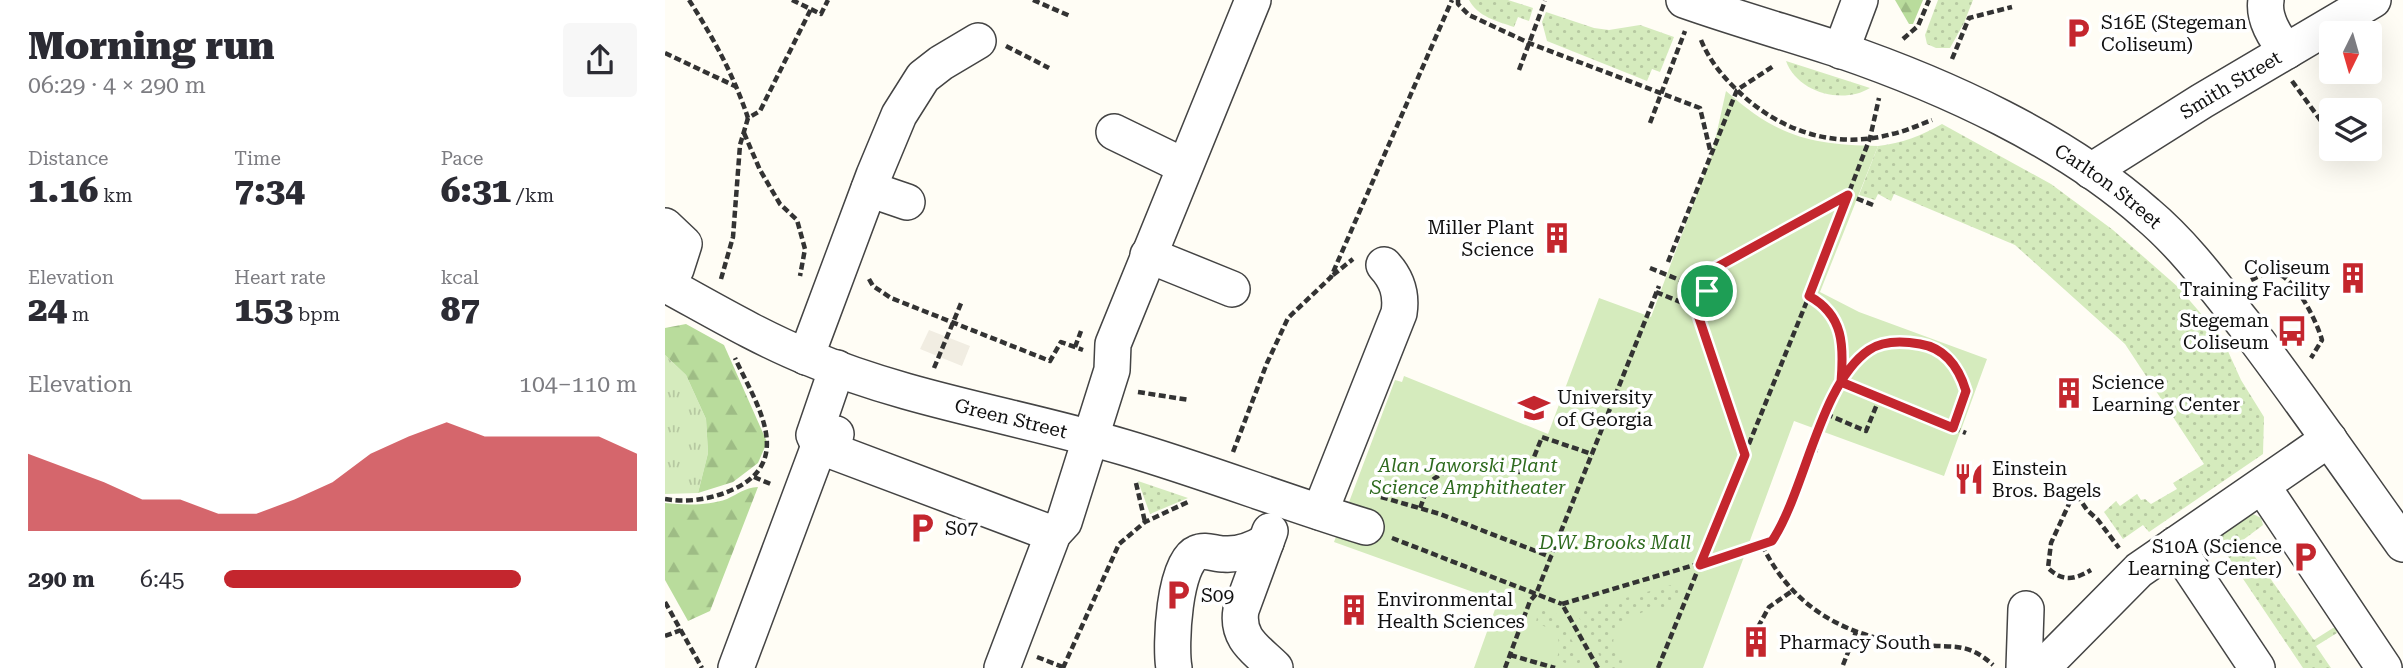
<!DOCTYPE html>
<meta charset="utf-8">
<style>
body{margin:0;font-family:"Roboto Serif",serif;background:#f7f7f7;color:#2b2b33;height:100vh;display:flex;flex-direction:column;font-size:26px;white-space:nowrap}
*{box-sizing:border-box;margin:0}
p{font-size:23px;color:#7c7c81}
.icon{flex:none;width:38px;height:38px;fill:none;stroke:currentColor;stroke-width:2;stroke-linecap:round;stroke-linejoin:round}
.map{position:relative;flex:1;overflow:hidden}
.side{display:flex;flex-direction:column;background:#fff;width:665px}
.side>*{flex:none}
.needle{width:46px;rotate:185deg}
.fabs{position:absolute;left:1654px;top:21px;display:grid;gap:14px}
.fabs a{display:grid;place-items:center;width:63px;height:63px;border-radius:7px;background:#fff;box-shadow:0 7px 28px #0002;font-size:35px}
.pin{position:absolute;display:grid;place-items:center;width:60px;height:60px;color:#fff;margin:-30px;border:4px solid #fff;border-radius:50%;box-shadow:0 2px 7px #0007}
.round{display:grid;place-items:center;flex:none;width:74px;height:74px;border-radius:7px;background:#f7f7f7}
.head{display:flex;align-items:center;justify-content:space-between;height:119px;padding:0 28px}
h1{font-size:38px;font-weight:800;line-height:52px}
.stats{display:grid;grid-template-columns:repeat(3,1fr);gap:10px;height:119px;padding:7px 28px}
.stats div{display:grid;align-content:center}
.stats b{font-size:35px;font-weight:800}
.stats small{font-size:19px;font-weight:400}
.stats p{font-size:19px}
.chart{height:196px;padding:14px 28px}
.chart p{display:flex;justify-content:space-between}
.chart svg{width:100%;height:126px;margin-top:7px;fill:#c4262e;opacity:.7}
ul{padding:0 28px;list-style:none;font-size:23px}
li{display:grid;grid-template-columns:112px 84px 1fr;align-items:center;height:52px}
li i{height:18px;border-radius:9px;background:#c4262e}
main{display:flex;flex:1;min-height:0}
.map>svg:first-child{display:block}
</style>
<main>
<section class="side">
<div class="head"><div><h1>Morning run</h1><p>06:29 · 4 × 290 m</p></div><a class="round"><svg class="icon" aria-label="share" viewBox="0 0 24 24"><path d="M12 15V3M7 8l5-5 5 5M5 13v7h14v-7"/></svg></a></div>
<div class="stats">
<div><p>Distance</p><b>1.16<small> km</small></b></div>
<div><p>Time</p><b>7:34</b></div>
<div><p>Pace</p><b>6:31<small> /km</small></b></div>
</div>
<div class="stats">
<div><p>Elevation</p><b>24<small> m</small></b></div>
<div><p>Heart rate</p><b>153<small> bpm</small></b></div>
<div><p>kcal</p><b>87</b></div>
</div>
<div class="chart"><p><span>Elevation</span>104–110 m</p>
<svg viewBox="0 0 160 44" preserveAspectRatio="none"><path d="M0 44V17L10 22L20 27L30 33L40 33L50 38L60 38L70 33L80 27L90 17L100 11L110 6L120 11L130 11L140 11L150 11L160 17V44z"/></svg>
</div>
<ul>
<li><b>290 m</b>6:45<i style="width:72%"></i></li>
</ul>
</section>
<div class="map">
<svg width="1738" height="668" viewBox="0 0 1738 668">
<defs>
<pattern id="grass-tufts" width="24" height="20" patternUnits="userSpaceOnUse" patternTransform="scale(1.75)"><rect width="24" height="20" fill="#d5ebbd"/><path d="M3 7l-1-3M5 7V3M7 7l1-3M15 17l-1-3M17 17v-4M19 17l1-3" fill="none" stroke="#b6c8a1"/></pattern>
<pattern id="forest-firs" width="22" height="20" patternUnits="userSpaceOnUse" patternTransform="scale(1.75)"><rect width="22" height="20" fill="#b9dc9c"/><path d="M5 1l3.5 6h-7zM16 11l3.5 6h-7z" fill="#9ebc85"/></pattern>
<pattern id="garden-dots" width="8" height="8" patternUnits="userSpaceOnUse" patternTransform="scale(1.75)"><rect width="8" height="8" fill="#d5ebbd"/><path d="M2 2h.1M6 6h.1" fill="none" stroke="#b6c8a1" stroke-width="1.8" stroke-linecap="round"/></pattern>
</defs>
<rect width="100%" height="100%" fill="#fffdf5"/>
<polygon fill="url(#grass-tufts)" points="0,355 21,375 41,419 43,453 33,493 0,494"/>
<g fill="url(#forest-firs)">
<polygon points="1230,0 1258,0 1248,24 1244,24"/>
<polygon points="21,324 59,345 102,442 93,463 68,482 33,493 43,453 41,419 21,375 0,355 0,328"/>
<path d="M93,487L45,611L23,621L0,580V503C19,505 43,506 62,499C73,494 79,488 93,487Z"/>
</g>
<path fill="#d5ebbd" d="M1061,91C1113,137 1145,145 1213,146L1155,292L1194,312L1322,359L1279,476L1129,421L1038,668H809L833,601L669,542L730,380L737,382L739,376L883,434L934,298L986,317L1047,154Z"/>
<g fill="url(#garden-dots)">
<path d="M804,0H843L868,8L864,21L853,17L849,27C832,21 813,17 804,0Z"/>
<polygon points="1273,0 1308,0 1299,23 1285,48 1271,48 1262,44 1260,35"/>
<polygon points="881,12 929,28 944,30 975,25 1009,37 995,72 987,69 982,81 882,41 877,22"/>
<path d="M1121,61L1205,88C1177,105 1132,92 1121,61Z"/>
<path d="M1277,124L1386,184L1448,230L1513,287L1557,338L1576,380L1599,417L1598,454L1484,532L1478,525L1458,539L1439,512L1451,501L1455,506L1472,494L1476,500L1480,499L1486,504L1512,489L1508,483L1539,464L1460,344L1350,245L1229,194L1226,201L1213,194L1210,200L1194,195L1213,146C1237,143 1256,136 1277,124Z"/>
<polygon points="473,481 523,498 485,514"/>
<polygon points="1588,514 1596,518 1598,525 1578,540 1649,640 1668,628 1671,628 1672,633 1651,646 1666,668 1638,668 1558,549 1540,560 1534,555 1536,548 1581,515"/>
<polygon points="1017,582 1007,609 991,606 950,625 948,644 961,668 941,668 911,612"/>
<path d="M878,605L893,615L916,657L914,665L908,667L892,659C898,636 891,632 871,622L874,608Z"/>
</g>
<polygon fill="#f1ede2" points="264,330 305,346 297,366 255,349"/>
<g fill="none" stroke-linecap="round" stroke-linejoin="round">
<defs>
<g id="minor">
<path id="s1" d="M1019,0C1070,18 1123,33 1175,50C1280,86 1399,140 1482,214C1520,246 1549,286 1580,325C1635,397 1686,471 1738,544"/>
<path d="M1601,0C1598,18 1610,38 1622,51"/>
<polyline points="1176,51 1195,0"/>
<polyline points="449,132 519,166"/>
<path id="s2" d="M1426,171L1537,101L1708,0"/>
<polyline points="204,189 242,202"/>
<polyline points="0,226 19,244 11,269 1,285"/>
<polyline points="483,255 567,289"/>
<path id="s3" d="M0,284C46,309 93,337 142,357C243,400 354,416 458,447C540,471 619,502 701,527"/>
<polyline points="141,357 209,175 234,115 258,77 276,63 313,41"/>
<polyline points="172,368 149,435 154,446 388,534"/>
<polyline points="1598,487 1719,668"/>
<path d="M655,512L734,313C737,294 732,279 719,265"/>
<path d="M605,531L576,610C571,639 592,650 610,668"/>
<polyline points="1510,545 1592,668"/>
<polyline points="71,668 154,446 169,438 171,434"/>
<polyline points="337,668 388,534 399,522 447,370 448,344 588,0"/>
<path d="M509,668C505,646 509,562 532,553C540,549 550,554 559,554C574,555 588,550 601,542"/>
<polyline points="1359,668 1361,609"/>
<polyline points="1377,668 1474,570 1664,439"/>
</g>
</defs>
<use href="#minor" stroke="#444" stroke-width="38"/>
<g stroke="#333" stroke-width="4.5" stroke-dasharray="7 3.5" stroke-linecap="butt">
<path d="M24,0C48,37 69,76 83,118L95,111L146,9"/>
<polyline points="127,0 156,14 163,0"/>
<polyline points="368,0 405,16"/>
<polyline points="793,0 793,4 804,15 864,43 1035,108 1046,154"/>
<polyline points="1238,39 1253,26 1264,0"/>
<path d="M1036,40C1044,60 1058,77 1074,92C1115,131 1170,150 1227,134C1241,131 1254,125 1267,120"/>
<polyline points="341,46 384,68"/>
<polyline points="0,53 72,87"/>
<polyline points="1287,59 1304,18 1347,7"/>
<polyline points="854,70 880,1"/>
<polyline points="1627,81 1656,121"/>
<polyline points="985,123 1020,31"/>
<polyline points="79,133 95,170 115,204 132,220 140,249 135,276"/>
<polyline points="1003,262 1072,90 1110,65"/>
<polyline points="985,268 1042,291"/>
<polyline points="668,275 688,259"/>
<polyline points="56,279 68,237 75,145 83,118"/>
<polyline points="204,279 208,286 226,298 385,361 396,342 418,350"/>
<path d="M1586,280C1595,276 1603,270 1613,274C1632,281 1652,322 1657,340L1646,358"/>
<polyline points="991,292 1035,310"/>
<polyline points="410,347 416,331"/>
<polyline points="269,368 297,301"/>
<polyline points="473,392 524,400"/>
<polyline points="1161,414 1201,431 1215,397"/>
<path d="M1288,428L1301,391C1288,350 1246,326 1205,349C1193,356 1184,370 1176,381C1217,399 1259,416 1301,433"/>
<polyline points="1146,449 1155,452"/>
<polyline points="568,452 602,363 623,318 666,277 787,0"/>
<polyline points="1079,454 1033,315 1052,267 1183,195 1208,205"/>
<polyline points="89,477 108,485"/>
<polyline points="471,483 480,522"/>
<polyline points="1406,486 1422,510 1433,520 1454,548"/>
<path d="M1410,491L1386,543L1383,568C1398,582 1409,580 1426,570"/>
<polyline points="716,497 775,514 886,557"/>
<path d="M0,499C24,503 47,499 69,489C131,460 90,402 70,358"/>
<path d="M755,508C759,499 762,484 770,478C781,470 800,463 813,465C831,467 845,473 863,472L877,437L927,454"/>
<polyline points="727,538 897,604"/>
<path d="M1097,545C1129,611 1186,640 1258,645C1289,648 1303,642 1328,665"/>
<polyline points="0,602 37,668"/>
<polyline points="1093,627 1104,607 1127,591"/>
<polyline points="0,636 16,630"/>
<polyline points="845,655 890,668"/>
<polyline points="372,657 398,667"/>
<polyline points="1178,665 1191,632"/>
<polyline points="398,668 454,544 480,522 525,501"/>
<polyline points="840,668 865,601 871,594 994,286"/>
<polyline points="933,668 897,604 1097,545 1106,541 1112,533 1176,381 1177,348 1169,317 1159,304 1144,296"/>
<polyline points="993,668 1144,296 1205,138 1214,98"/>
</g>
<use href="#minor" stroke="#fff" stroke-width="35"/>
</g>
<g fill="none" stroke-linecap="round" stroke-linejoin="round">
<defs>
<path id="route" d="M1042,291L1033,315L1080,455L1035,565L1107,541C1140,492 1155,383 1204,350C1219,340 1238,341 1255,344C1280,348 1294,368 1301,391L1288,428L1176,382C1179,346 1179,315 1144,296L1183,195L1052,267L1042,291"/>
</defs>
<use href="#route" stroke="#fff" stroke-width="14"/>
<use href="#route" stroke="#c4262e" stroke-width="9"/>
</g>
<defs>
<symbol id="parking-bare" viewBox="-9 -9 18 18"><path d="M-3.5-5.5H1a3.5 3.5 0 0 1 0 7H-1V5.5H-3.5ZM-1-3.4V-.6H.8a1.4 1.4 0 0 0 0-2.8Z" fill="#c4262e" stroke="#fff" stroke-width="2.5" paint-order="stroke"/></symbol>
<symbol id="building-bare" viewBox="-9 -9 18 18"><path d="M-4-6H4V6H1V3H-1V6H-4ZM-2.5-4.3h1.7v1.8h-1.7ZM.8-4.3h1.7v1.8H.8ZM-2.5-1h1.7V.8h-1.7ZM.8-1h1.7V.8H.8Z" fill="#c4262e" stroke="#fff" stroke-width="2.5" paint-order="stroke"/></symbol>
<symbol id="bus-bare" viewBox="-9 -9 18 18"><path d="M-5-6H5V4H4V6H2V4H-2V6H-4V4H-5ZM-3.5-4V0h7V-4ZM-3.5 1.2v1.5H-2V1.2ZM2 1.2v1.5H3.5V1.2Z" fill="#c4262e" stroke="#fff" stroke-width="2.5" paint-order="stroke"/></symbol>
<symbol id="university-bare" viewBox="-9 -9 18 18"><path d="M0-5L7-2L0 1L-7-2ZM-4 1L0 2.5L4 1V4Q0 6-4 4Z" fill="#c4262e" stroke="#fff" stroke-width="2.5" paint-order="stroke"/></symbol>
<symbol id="restaurant-bare" viewBox="-9 -9 18 18"><path d="M-5-6h1v4h1v-4h1v4h1v-4h1v5L-1.5 .5V6h-2V.5L-5-1ZM5-6V6H3V1.5H1.5Q1.5-4 5-6Z" fill="#c4262e" stroke="#fff" stroke-width="2.5" paint-order="stroke"/></symbol>
</defs>
<g fill-rule="evenodd">
<use href="#parking-bare" x="1391" y="11" width="44" height="44"/>
<use href="#building-bare" x="870" y="216" width="44" height="44"/>
<use href="#building-bare" x="1666" y="256" width="44" height="44"/>
<use href="#bus-bare" x="1605" y="309" width="44" height="44"/>
<use href="#building-bare" x="1382" y="371" width="44" height="44"/>
<use href="#university-bare" x="847" y="386" width="44" height="44"/>
<use href="#restaurant-bare" x="1282" y="457" width="44" height="44"/>
<use href="#parking-bare" x="235" y="506" width="44" height="44"/>
<use href="#parking-bare" x="1618" y="535" width="44" height="44"/>
<use href="#parking-bare" x="491" y="573" width="44" height="44"/>
<use href="#building-bare" x="667" y="588" width="44" height="44"/>
<use href="#building-bare" x="1069" y="620" width="44" height="44"/>
</g>
<g text-anchor="middle" dominant-baseline="central" stroke-width="7" stroke-linejoin="round" paint-order="stroke">
<g font-size="19" fill="#111" stroke="#fff" text-anchor="start">
<text x="1436" y="22">S16E (Stegeman<tspan x="1436" dy="22">Coliseum)</tspan></text>
<text x="869" y="227" text-anchor="end">Miller Plant<tspan x="869" dy="22">Science</tspan></text>
<text x="1665" y="267" text-anchor="end">Coliseum<tspan x="1665" dy="22">Training Facility</tspan></text>
<text x="1604" y="320" text-anchor="end">Stegeman<tspan x="1604" dy="22">Coliseum</tspan></text>
<text x="1427" y="382">Science<tspan x="1427" dy="22">Learning Center</tspan></text>
<text x="892" y="397">University<tspan x="892" dy="22">of Georgia</tspan></text>
<text x="1327" y="468">Einstein<tspan x="1327" dy="22">Bros. Bagels</tspan></text>
<text x="280" y="528">S07</text>
<text x="1617" y="546" text-anchor="end">S10A (Science<tspan x="1617" dy="22">Learning Center)</tspan></text>
<text x="536" y="595">S09</text>
<text x="712" y="599">Environmental<tspan x="712" dy="22">Health Sciences</tspan></text>
<text x="1114" y="642">Pharmacy South</text>
</g>
<g font-size="19" fill="#111" stroke="#fff">
<text stroke="none"><textPath href="#s2" startOffset="164">Smith Street</textPath></text>
<text stroke="none"><textPath href="#s1" startOffset="466">Carlton Street</textPath></text>
<text stroke="none"><textPath href="#s3" startOffset="373">Green Street</textPath></text>
</g>
<g font-size="19" font-style="italic" fill="#2f6b1f" stroke="#fff">
<text x="803" y="465">Alan Jaworski Plant<tspan x="803" dy="22">Science Amphitheater</tspan></text>
<text x="950" y="542">D.W. Brooks Mall</text>
</g>
</g>
</svg>
<div class="fabs">
<a><svg class="needle" viewBox="-14 -14 28 28"><path d="M0-13l5 13h-10z" fill="#e53935"/><path d="M0 13l5-13h-10z" fill="#7c7c81"/></svg></a>
<a><svg class="icon" aria-label="layers" viewBox="0 0 24 24"><path d="M12 4l9 5-9 5-9-5zM3 14l9 5 9-5"/></svg></a>
</div>
<div class="pin" style="left:1042px;top:291px;background:#1e9e55"><svg class="icon" aria-label="arrive" viewBox="0 0 24 24"><path d="M6 21V4h12l-3 4 3 4H6"/></svg></div>
</div>
</main>
